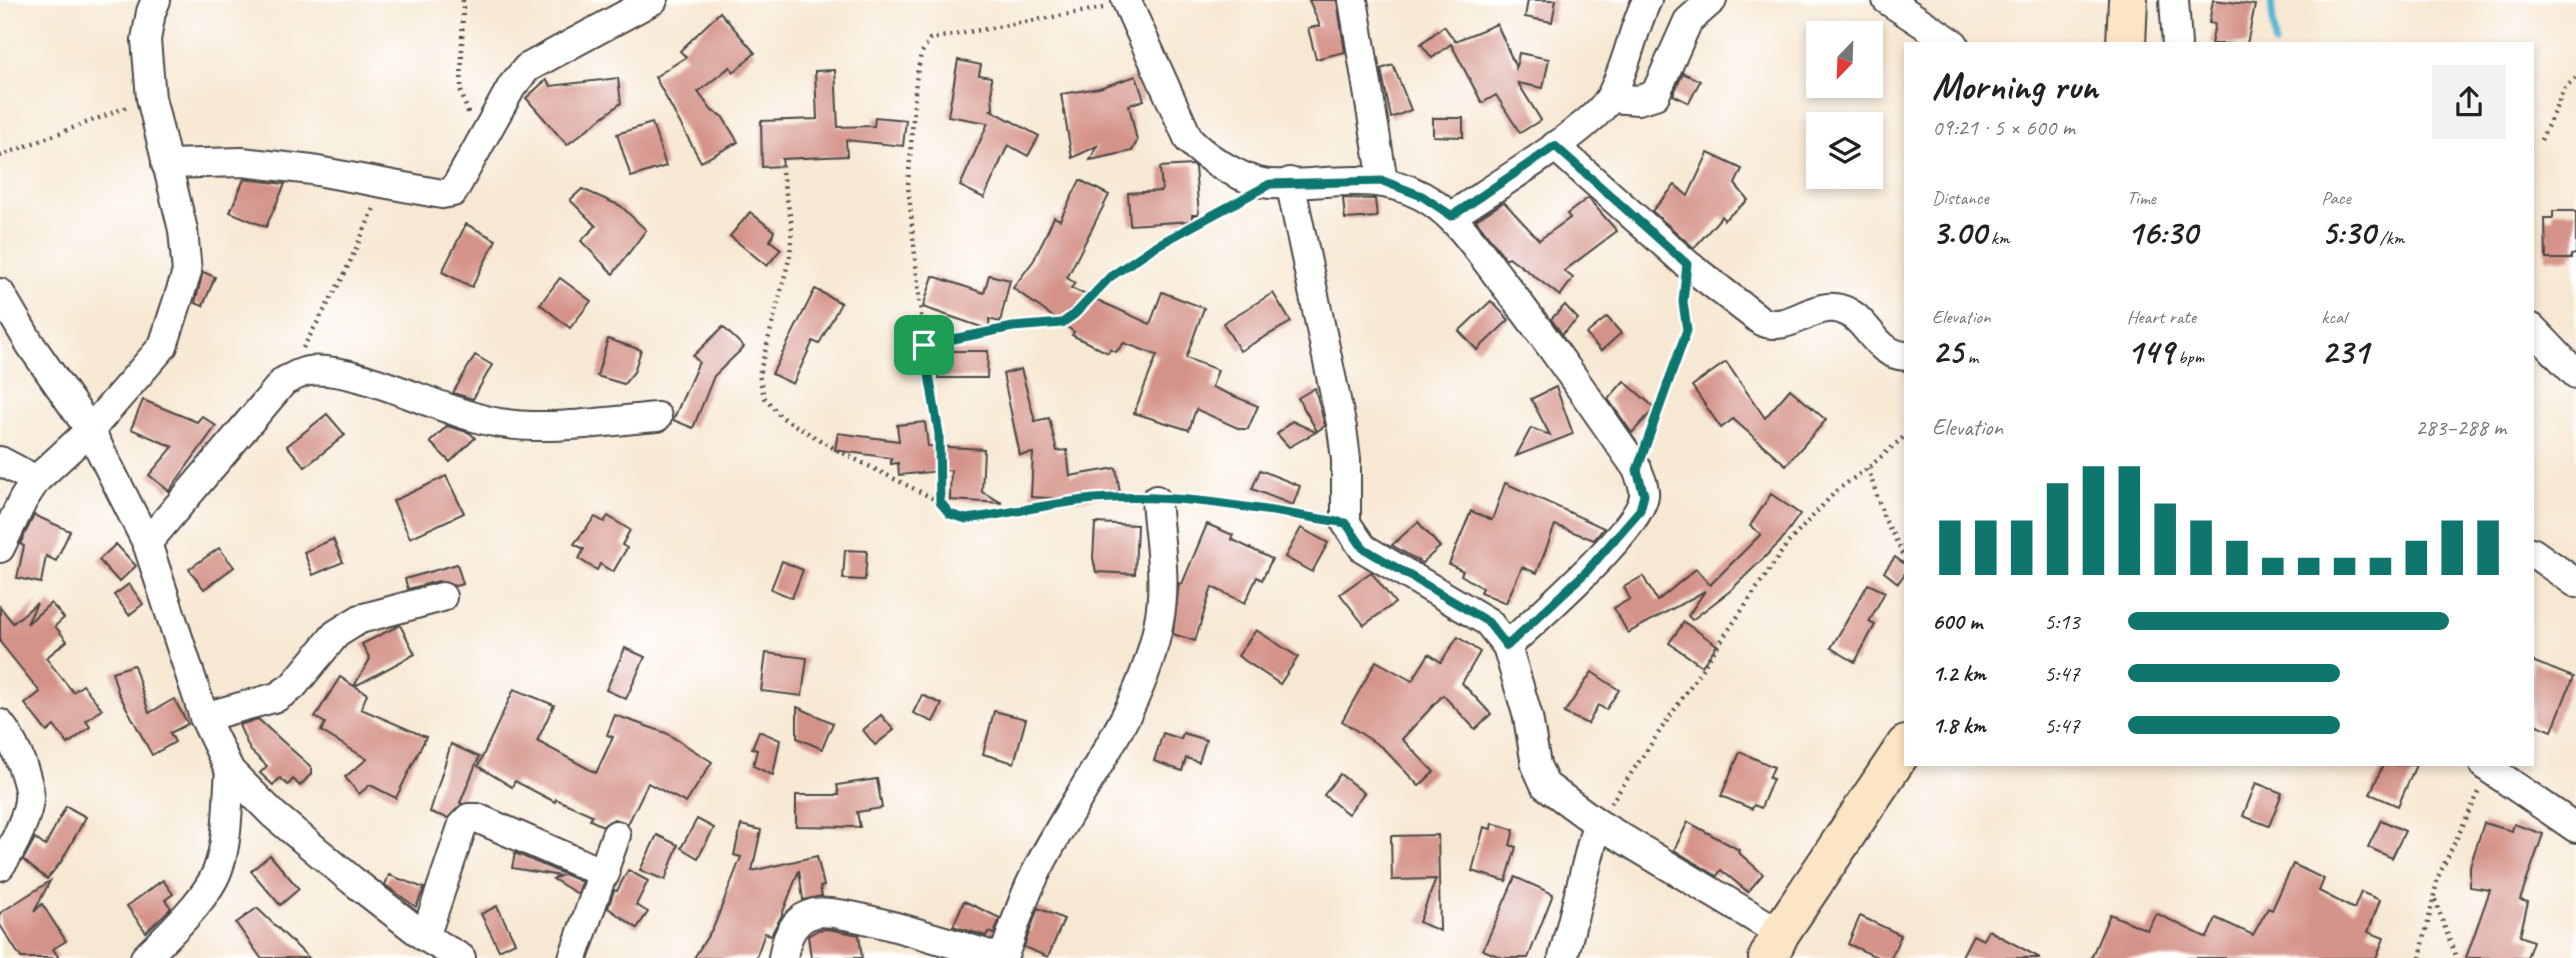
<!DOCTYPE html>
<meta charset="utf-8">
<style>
body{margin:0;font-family:Caveat,sans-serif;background:#f2f2f2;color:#222;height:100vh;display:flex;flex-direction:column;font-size:26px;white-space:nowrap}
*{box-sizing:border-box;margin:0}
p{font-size:23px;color:#767676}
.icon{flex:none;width:38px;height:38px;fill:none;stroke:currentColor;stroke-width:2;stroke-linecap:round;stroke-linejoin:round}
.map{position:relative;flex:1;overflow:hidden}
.sheet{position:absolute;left:1904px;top:42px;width:630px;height:724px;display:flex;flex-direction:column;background:#fff;border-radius:0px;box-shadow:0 4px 10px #0003}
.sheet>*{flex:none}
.needle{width:46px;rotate:203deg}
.fabs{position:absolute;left:1806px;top:21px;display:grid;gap:14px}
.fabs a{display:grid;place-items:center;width:77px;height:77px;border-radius:0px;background:#fff;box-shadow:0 4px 10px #0003;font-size:35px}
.pin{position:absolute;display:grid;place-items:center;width:60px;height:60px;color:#fff;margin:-30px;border-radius:14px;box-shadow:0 4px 10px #0006}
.round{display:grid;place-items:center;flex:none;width:74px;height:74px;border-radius:0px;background:#f2f2f2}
.head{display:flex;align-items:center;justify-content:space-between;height:119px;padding:0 28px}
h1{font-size:38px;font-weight:800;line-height:52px}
.metrics{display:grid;grid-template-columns:repeat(3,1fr);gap:10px;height:119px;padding:7px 28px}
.metrics div{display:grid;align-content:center}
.metrics b{font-size:35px;font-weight:800}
.metrics small{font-size:19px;font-weight:400}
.metrics p{font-size:19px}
.chart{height:196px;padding:14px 28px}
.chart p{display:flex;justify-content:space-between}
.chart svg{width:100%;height:126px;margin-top:7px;stroke:#0f766e;stroke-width:6}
ul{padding:0 28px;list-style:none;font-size:23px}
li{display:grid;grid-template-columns:112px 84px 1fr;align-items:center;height:52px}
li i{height:18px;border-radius:9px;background:#0f766e}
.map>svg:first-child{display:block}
</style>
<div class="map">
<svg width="2576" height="958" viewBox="0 0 2576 958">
<rect width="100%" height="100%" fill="#fff"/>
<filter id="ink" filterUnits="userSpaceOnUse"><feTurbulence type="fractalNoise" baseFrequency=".0143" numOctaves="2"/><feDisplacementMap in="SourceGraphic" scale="14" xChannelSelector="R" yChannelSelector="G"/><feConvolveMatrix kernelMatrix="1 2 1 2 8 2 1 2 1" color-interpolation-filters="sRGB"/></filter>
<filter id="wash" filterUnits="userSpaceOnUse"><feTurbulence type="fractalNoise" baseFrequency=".00686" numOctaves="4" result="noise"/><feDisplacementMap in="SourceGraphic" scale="28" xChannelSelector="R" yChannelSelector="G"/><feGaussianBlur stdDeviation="1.57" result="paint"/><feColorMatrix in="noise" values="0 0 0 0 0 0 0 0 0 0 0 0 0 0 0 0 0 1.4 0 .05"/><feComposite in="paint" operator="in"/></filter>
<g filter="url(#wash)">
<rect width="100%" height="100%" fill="#f7e8d3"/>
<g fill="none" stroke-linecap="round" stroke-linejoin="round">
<polyline stroke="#52b4d1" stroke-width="7" points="2271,0 2275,44"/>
</g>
<g id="blocks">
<g fill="#d49388">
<polygon points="1309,0 1337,0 1345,52 1316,59 1308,28 1320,26"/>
<polygon points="1528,0 1556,0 1552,22 1525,17"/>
<polygon points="2213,0 2255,5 2247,44 2211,44 2215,24 2209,23"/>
<polygon points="720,12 755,53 734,72 730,67 698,92 712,111 722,116 738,142 701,162 655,77 686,57 680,51"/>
<polygon points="1497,24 1516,68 1519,53 1549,59 1543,88 1518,83 1541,120 1520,133 1496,95 1482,103 1451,44 1432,58 1421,44 1444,26 1455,41"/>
<polygon points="958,60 981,65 979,75 991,77 993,109 991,110 1039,136 1028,156 1008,145 984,198 960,186 988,123 948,116"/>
<polygon points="1393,65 1411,110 1391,118 1381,69"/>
<polygon points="835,70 838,127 874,126 875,117 906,120 903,146 846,140 847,156 782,159 783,166 762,167 761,121 817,119 815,71"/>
<polygon points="1683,73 1700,81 1689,103 1673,95"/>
<polygon points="1136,76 1144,100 1129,105 1137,141 1132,151 1090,160 1097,146 1072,158 1061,94 1099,88"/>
<polygon points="618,78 621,103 567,145 526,98 546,80 551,86"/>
<polygon points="1433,118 1463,118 1463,137 1433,136"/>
<polygon points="652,123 666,166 631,177 617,134"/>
<polygon points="1708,153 1742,169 1735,184 1748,200 1724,220 1722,216 1694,248 1652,211 1675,185 1688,196"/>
<polygon points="1192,165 1195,167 1199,215 1192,215 1192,221 1130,225 1128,193 1162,191 1160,167"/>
<polygon points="244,179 285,184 266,227 230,212"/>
<polygon points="1080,180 1109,195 1067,278 1075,283 1071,288 1150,324 1162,292 1204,308 1186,358 1218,370 1212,387 1258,406 1248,429 1240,429 1196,409 1189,430 1134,413 1157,355 1124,343 1116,352 1110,349 1108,353 1072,335 1074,332 1013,288 1034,260 1054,217 1060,220"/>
<polygon points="582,189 621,206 646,230 613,274 581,241 596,226 570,200"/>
<polygon points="1343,198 1375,199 1377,217 1345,219"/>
<polygon points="1588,198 1617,231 1564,271 1573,278 1560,296 1509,257 1506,259 1476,220 1504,202 1539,240 1570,218 1567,214"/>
<polygon points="2553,211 2576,211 2576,254 2571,255 2571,259 2546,259 2545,218 2553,218"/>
<polygon points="750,212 774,231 770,241 781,249 767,266 730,236"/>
<polygon points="466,224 496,240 472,287 442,272"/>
<polygon points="203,272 215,277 203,306 195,303"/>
<polygon points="989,275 1010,280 1000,322 989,319 990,330 923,307 933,276 984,293"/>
<polygon points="560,278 591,301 570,328 540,304"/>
<polygon points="815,289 841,303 819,344 813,341 793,384 772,374"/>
<polygon points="1273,293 1291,322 1240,351 1223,323"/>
<polygon points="1491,301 1509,320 1477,350 1459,331"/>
<polygon points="1565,305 1578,319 1562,334 1551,319"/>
<polygon points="1607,317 1621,333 1601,351 1586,334"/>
<polygon points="723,327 744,347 714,376 693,428 673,420 699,362 693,356"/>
<polygon points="608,339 641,350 634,372 624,384 597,376"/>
<polygon points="937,351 988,351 987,378 938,378"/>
<polygon points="475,355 492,365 473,399 453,393"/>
<polygon points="1726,362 1765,418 1790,389 1826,420 1786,465 1733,419 1721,428 1692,386"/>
<polygon points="1021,369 1035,421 1049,418 1057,451 1067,450 1070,476 1116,468 1120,493 1082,500 1031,497 1033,453 1020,455 1003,374"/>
<polygon points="1624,381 1655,408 1632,433 1608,399"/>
<polygon points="1556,387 1573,434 1516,456 1531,428 1550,435 1531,399"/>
<polygon points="1315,388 1325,426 1317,431 1298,398"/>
<polygon points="143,400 197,422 202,416 216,426 169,491 149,475 173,447 131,429"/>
<polygon points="327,414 345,435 305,467 287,446"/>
<polygon points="1292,421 1316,432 1289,447 1277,434"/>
<polygon points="925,422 928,446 984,449 982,492 1002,503 950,500 951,470 899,475 898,463 891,464 891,458 835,450 838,433 899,441 897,425"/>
<polygon points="447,426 470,433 475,438 450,462 430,442"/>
<polygon points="1260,470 1300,486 1293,505 1252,489"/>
<polygon points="446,476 464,513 410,538 393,501"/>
<polygon points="1505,483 1604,528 1594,540 1555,525 1537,573 1522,567 1506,603 1480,592 1482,588 1461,575 1463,571 1449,564 1471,511 1492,520"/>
<polygon points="1771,494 1800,514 1780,542 1730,591 1692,620 1688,616 1705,591 1628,633 1614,608 1630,599 1624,587 1643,576 1657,601 1696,569 1710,585 1761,534 1750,526"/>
<polygon points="34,515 70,531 56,561 46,556 41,583 17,578 24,546 20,544"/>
<polygon points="608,516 630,530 622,545 627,548 613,572 600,564 597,570 579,559 584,549 574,544 595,517 604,522"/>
<polygon points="1418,522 1440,547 1422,563 1392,545"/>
<polygon points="1095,523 1137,525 1135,574 1096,572 1093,558"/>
<polygon points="1207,524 1233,535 1231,539 1272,559 1262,580 1257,577 1245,603 1212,587 1195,641 1173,634 1179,583 1182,584"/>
<polygon points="1301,528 1328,543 1312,572 1285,557"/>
<polygon points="333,539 343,562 313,575 304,552"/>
<polygon points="116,544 136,566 119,582 99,560"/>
<polygon points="219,548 234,567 204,589 189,569"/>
<polygon points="845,550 867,551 865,580 843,579"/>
<polygon points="1895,557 1906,565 1906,572 1898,583 1884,572"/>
<polygon points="782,561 803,570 792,598 771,589"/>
<polygon points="457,564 463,584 455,586 438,581 408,589 405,579"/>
<polygon points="1371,572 1395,603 1364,625 1340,594"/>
<polygon points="129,584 143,604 129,615 114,595"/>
<polygon points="1868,584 1885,592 1869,622 1875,625 1855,662 1831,648"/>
<polygon points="37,603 27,624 51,603 64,618 55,626 67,641 46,658 73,692 83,685 102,709 86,721 90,727 68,744 54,726 47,732 25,704 40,692 0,642 0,607 13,623"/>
<polygon points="1684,622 1717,645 1702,666 1669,643"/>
<polygon points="400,625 415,654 355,686 367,694 361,709 426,737 396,798 370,785 359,794 345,777 367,759 321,731 325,723 315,717 340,677 354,686 370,659 362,644"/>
<polygon points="1256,630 1298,657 1280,684 1238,656"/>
<polygon points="1458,637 1480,652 1462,683 1491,714 1475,729 1443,695 1402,739 1434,772 1419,786 1383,748 1342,721 1376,661 1412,681 1429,654 1441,662"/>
<polygon points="625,648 645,657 626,699 606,690"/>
<polygon points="766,653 807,658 802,696 761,691"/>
<polygon points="2532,661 2573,677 2552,731 2532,723"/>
<polygon points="134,665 149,713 174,699 188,724 170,733 175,742 152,755 118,692 112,672"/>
<polygon points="1592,672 1619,690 1606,710 1598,705 1588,724 1564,713"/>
<polygon points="514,689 554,705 537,741 596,773 613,737 607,735 615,715 666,733 712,762 686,803 648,783 628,824 614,819 603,826 590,820 592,815 556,799 555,802 515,781 512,787 478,766"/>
<polygon points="922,695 942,704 933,722 913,713"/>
<polygon points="797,707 833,723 822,749 797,738"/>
<polygon points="994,711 1026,719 1014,763 983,754"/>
<polygon points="881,715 894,730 875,745 863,730"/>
<polygon points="258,719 311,767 311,774 300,786 293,779 288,785 280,778 273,785 260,773 267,766 250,750 239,725"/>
<polygon points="759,731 780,740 773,775 753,766 757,750 752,748"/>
<polygon points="1163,733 1181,739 1183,733 1206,740 1199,762 1186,758 1182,771 1154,761"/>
<polygon points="451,744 479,757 460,803 463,804 448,818 430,812"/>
<polygon points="1740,752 1774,767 1769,778 1773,779 1761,808 1754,805 1752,809 1721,796"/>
<polygon points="2383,765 2416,765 2398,806 2370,794"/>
<polygon points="1340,774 1364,793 1348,814 1324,795"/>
<polygon points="877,779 882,808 857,812 860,827 796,826 796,795 839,795 837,785"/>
<polygon points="2256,783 2282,793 2269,826 2243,816"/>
<polygon points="66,806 86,817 61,862 47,879 23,860 35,838 45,846"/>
<polygon points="697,819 714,828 698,858 681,848"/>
<polygon points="2381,820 2405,831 2392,858 2368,847"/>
<polygon points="1688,822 1739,850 1738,852 1763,874 1748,892 1721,870 1717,876 1674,850"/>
<polygon points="1492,823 1514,830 1510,845 1516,847 1506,881 1472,871 1484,827 1491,829"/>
<polygon points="2484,823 2512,831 2514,824 2543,834 2520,900 2528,902 2520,936 2533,941 2527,958 2466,958 2490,890 2470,887 2470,866"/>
<polygon points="741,825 761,830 752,871 817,856 824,886 820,887 822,896 803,900 799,870 781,917 771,935 765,933 756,958 694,958 714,926 741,857 734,855"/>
<polygon points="657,835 678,845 665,880 640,870"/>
<polygon points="1438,835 1439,879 1440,931 1419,922 1436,879 1392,880 1391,836"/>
<polygon points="515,853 582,882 578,894 553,879 560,876 512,868"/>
<polygon points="270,855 299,889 280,905 251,871"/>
<polygon points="2293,864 2324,879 2319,891 2354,909 2361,892 2380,900 2368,932 2384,938 2376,958 2091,958 2110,914 2147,930 2156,913 2207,938 2216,918 2253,935 2268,908 2272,910"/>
<polygon points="628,870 648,881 636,905 648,912 637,928 608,908 614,890 617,891"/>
<polygon points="389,875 424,888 416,907 385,885"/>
<polygon points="1515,877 1553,894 1528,958 1503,958 1483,950"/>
<polygon points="163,880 173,894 165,900 171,908 146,932 127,906"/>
<polygon points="50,881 34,912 42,904 66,941 53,949 59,958 21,958 0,925 0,913"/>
<polygon points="964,901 1000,918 994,934 988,932 986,936 953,926"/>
<polygon points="497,906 515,942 499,950 481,914"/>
<polygon points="257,908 309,958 261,958 236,923"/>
<polygon points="1038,908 1064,919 1048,957 1024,947"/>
<polygon points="1860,916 1901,935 1891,958 1879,958 1848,944"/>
<polygon points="828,929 859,935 862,958 811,958 808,936 818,930"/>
<polygon points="1988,930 2040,958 1961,958 1973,935 1983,940"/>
</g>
</g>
</g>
<g filter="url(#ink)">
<use href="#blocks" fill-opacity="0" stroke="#4a4744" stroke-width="2"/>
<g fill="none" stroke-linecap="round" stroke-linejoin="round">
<defs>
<g id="street">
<path d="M1126,0L1189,140C1206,158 1246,183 1271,184C1323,186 1374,170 1422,196C1455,214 1475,246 1498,276C1547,339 1592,404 1637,469C1640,477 1645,487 1644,495C1642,527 1534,621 1507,646"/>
<polyline points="1353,0 1383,181"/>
<polyline points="1887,0 1954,44"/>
<polyline points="2174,0 2177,44"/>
<polyline points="1611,98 1638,100 1655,95 1688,21 1712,0"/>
<path d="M1555,146L1687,264L1761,321C1789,334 1813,301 1840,309C1868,316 1874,355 1906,356"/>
<polyline points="166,164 242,162 312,170 442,194 453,192 512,86 527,68 653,0"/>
<polyline points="1290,182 1342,428 1346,459 1346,523 1363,548 1488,622 1507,646 1528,717 1536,765 1545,785 1597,823 1780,933"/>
<path d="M1452,216C1485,193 1595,127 1611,96C1627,66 1632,31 1647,0"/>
<polyline points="0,293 30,344 90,430 147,543 204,717 230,771 274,815 353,881 425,937 461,958"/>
<polyline points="2532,328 2576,374"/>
<polyline points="0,461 36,480"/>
<path d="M147,543L284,381C292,378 300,372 309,371C359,365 445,415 500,423C551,431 606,421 657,417"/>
<polyline points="0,548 23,500 36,480 90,430 163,346 187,272 183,230 151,98 146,40 151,12 156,0"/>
<polyline points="2532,552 2576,583"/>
<polyline points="204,717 277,697 293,686 336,634 360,619 442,597"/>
<path d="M0,724C13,740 25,769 29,790C32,810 12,850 0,866"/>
<polyline points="2484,765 2576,828"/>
<polyline points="425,937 463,824 469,818 477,818 605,874"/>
<path d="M145,958C167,936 208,898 218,869C229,839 227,802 230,771"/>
<polyline points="573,958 616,835"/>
<path d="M783,958C786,938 793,918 815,913C843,907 966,948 1000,958"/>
<path d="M1003,958C1012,933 1020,907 1031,883C1071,796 1142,719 1159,621C1167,582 1159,540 1156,500"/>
<polyline points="1563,958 1597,823"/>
</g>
<g id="secondary">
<polyline points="2126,44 2128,0"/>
<polyline points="1768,958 1780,933 1906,745"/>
</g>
</defs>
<use href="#street" stroke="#4a4744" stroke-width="32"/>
<use href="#secondary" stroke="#4a4744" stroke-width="42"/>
<g stroke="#4a4744" stroke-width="4.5" stroke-dasharray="2 5" stroke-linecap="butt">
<polyline points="463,0 461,91 468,113"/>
<polyline points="1103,8 930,39 921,54 916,80 908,185 924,345 939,434 940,502 950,514 966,519 1094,499 1133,499"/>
<polyline points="2541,140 2565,88 2576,78"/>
<polyline points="0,156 130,106"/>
<polyline points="782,172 792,226 790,256 759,375 764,397 781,417 837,450 940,502"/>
<polyline points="924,345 1013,326 1062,323 1075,314 1110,277 1154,247 1238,201"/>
<polyline points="303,348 344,275 375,206"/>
<polyline points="1647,441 1687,330 1684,293"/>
<polyline points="1868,468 1884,518 1906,559"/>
<polyline points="1181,500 1321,519"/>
<polyline points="1611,803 1787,544 1837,490 1868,468 1906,435"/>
<polyline points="2435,900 2456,958"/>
<polyline points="2420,958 2438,877 2479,792"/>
</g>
<use href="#street" stroke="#fff" stroke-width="28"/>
<use href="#secondary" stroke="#fce5c4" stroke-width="38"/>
</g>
</g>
<g fill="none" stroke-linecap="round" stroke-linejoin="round" filter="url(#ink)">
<defs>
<path id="route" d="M1555,146L1687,264L1683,302L1687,330L1637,470L1644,495L1640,510L1586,572L1507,646L1488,622L1363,548L1346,523C1263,510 1178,492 1094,499C1051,503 1009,514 966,519L950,514L940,502L939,434L924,345L1013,327L1062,323L1075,314L1110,277L1154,247L1270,184L1383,181L1422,196L1452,216Z"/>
</defs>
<use href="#route" stroke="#fff" stroke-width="14"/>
<use href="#route" stroke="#0f766e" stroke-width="9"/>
</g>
</svg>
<div class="fabs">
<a><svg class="needle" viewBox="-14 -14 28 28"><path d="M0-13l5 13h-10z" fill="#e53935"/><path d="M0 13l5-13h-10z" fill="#767676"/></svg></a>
<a><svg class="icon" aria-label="layers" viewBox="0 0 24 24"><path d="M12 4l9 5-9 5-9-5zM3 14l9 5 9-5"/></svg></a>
</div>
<div class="pin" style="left:924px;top:345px;background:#1e9e55"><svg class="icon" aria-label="arrive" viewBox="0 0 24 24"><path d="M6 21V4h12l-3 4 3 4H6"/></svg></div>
<section class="sheet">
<div class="head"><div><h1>Morning run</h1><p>09:21 · 5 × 600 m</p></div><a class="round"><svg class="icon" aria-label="share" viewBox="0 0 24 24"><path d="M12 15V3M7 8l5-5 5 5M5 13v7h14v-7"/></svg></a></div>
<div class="metrics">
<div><p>Distance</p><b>3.00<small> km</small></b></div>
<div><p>Time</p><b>16:30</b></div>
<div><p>Pace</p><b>5:30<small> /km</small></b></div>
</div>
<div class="metrics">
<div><p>Elevation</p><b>25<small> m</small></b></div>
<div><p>Heart rate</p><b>149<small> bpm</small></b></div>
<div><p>kcal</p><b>231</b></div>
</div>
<div class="chart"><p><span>Elevation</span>283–288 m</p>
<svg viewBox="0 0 160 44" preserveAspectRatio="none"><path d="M5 44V25M15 44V25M25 44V25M35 44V12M45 44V6M55 44V6M65 44V19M75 44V25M85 44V32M95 44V38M105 44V38M115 44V38M125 44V38M135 44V32M145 44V25M155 44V25"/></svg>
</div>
<ul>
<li><b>600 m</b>5:13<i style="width:85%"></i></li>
<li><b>1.2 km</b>5:47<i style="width:56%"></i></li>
<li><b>1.8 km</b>5:47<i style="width:56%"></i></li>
</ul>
</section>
</div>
